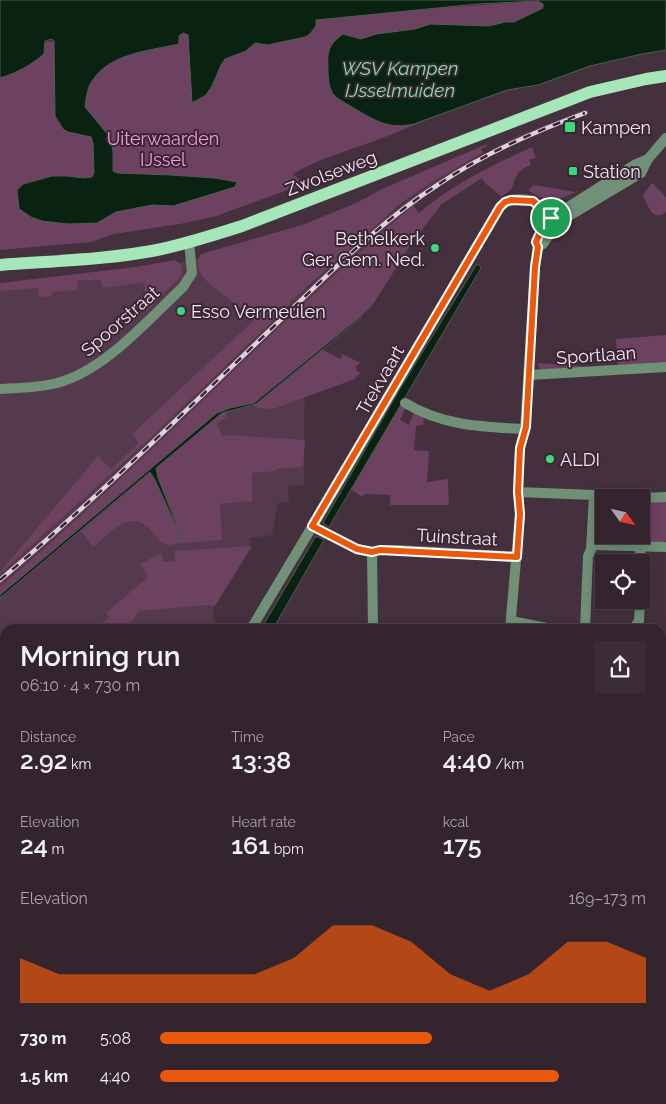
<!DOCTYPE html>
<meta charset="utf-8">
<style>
body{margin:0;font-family:Raleway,sans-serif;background:#3c2c36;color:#f1f3f6;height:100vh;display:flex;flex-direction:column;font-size:19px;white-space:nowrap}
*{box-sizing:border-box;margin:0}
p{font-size:16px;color:#a9a4aa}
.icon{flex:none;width:28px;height:28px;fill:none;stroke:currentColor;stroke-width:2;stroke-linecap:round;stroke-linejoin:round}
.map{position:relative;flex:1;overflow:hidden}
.details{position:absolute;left:0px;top:624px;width:666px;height:481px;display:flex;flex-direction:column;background:#34242e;border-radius:15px 15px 0 0;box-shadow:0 2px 12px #0003,0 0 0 1px #4e414a}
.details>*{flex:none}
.needle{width:32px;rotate:124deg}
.fabs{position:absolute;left:595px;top:489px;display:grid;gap:10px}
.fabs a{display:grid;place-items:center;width:55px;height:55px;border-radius:0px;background:#34242e;box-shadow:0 2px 12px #0003,0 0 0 1px #4e414a;font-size:25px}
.pin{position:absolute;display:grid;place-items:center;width:42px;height:42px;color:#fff;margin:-21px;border:2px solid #fff;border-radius:50%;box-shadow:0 1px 5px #0007}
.round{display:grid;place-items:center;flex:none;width:52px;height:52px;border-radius:0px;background:#3c2c36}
.overview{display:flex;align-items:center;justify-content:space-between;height:85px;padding:0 20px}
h1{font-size:28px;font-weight:600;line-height:38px}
.stats{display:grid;grid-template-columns:repeat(3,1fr);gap:8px;height:85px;padding:5px 20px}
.stats div{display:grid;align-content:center}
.stats b{font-size:25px;font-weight:600}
.stats small{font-size:14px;font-weight:400}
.stats p{font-size:14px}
.chart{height:140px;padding:10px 20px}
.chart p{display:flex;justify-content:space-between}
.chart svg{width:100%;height:90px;margin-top:5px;fill:#ea580c;opacity:.7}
ul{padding:0 20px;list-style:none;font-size:16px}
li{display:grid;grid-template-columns:80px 60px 1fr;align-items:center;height:38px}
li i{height:12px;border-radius:6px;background:#ea580c}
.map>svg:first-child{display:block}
</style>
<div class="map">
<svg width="666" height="1104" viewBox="0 0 666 1104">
<rect width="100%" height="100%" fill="#45303e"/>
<polygon fill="#543a4c" points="588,108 590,113 507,147 460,173 418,201 420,204 413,205 395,220 305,304 304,485 288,486 289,502 278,503 272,535 250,538 250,548 215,601 213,620 228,629 5,629 5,738 0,737 0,287 167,265 223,252 306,289 384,218 432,182 515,137"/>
<g fill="#6d4160">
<path d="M562,0H666L646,52C600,63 554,74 510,89C467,103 426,120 385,137C355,149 321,157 293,174L304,184L216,216L180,224L114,234L91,242L0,250V43C84,43 169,35 253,26C356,16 459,5 562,0Z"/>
<path d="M487,144V146L481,149L483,153L432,182L399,205L290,302V304L150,438L0,574V572L98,456L111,469L139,443L132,434L254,320C241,304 206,288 199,270C197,265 198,259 201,254L305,224L356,203L382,189Z"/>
<path d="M532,147L536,158L529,160L531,165C506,174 522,188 501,196L486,184L482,178L442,204L413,241L372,306L360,317L254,403L230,408L217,413L0,595V587C143,466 271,328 413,205L419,214L398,233C407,225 415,217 424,209C455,183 495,164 532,147Z"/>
<path d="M652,183L666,197V212C652,222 648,206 643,195Z"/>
<polygon points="534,185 575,192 579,191 553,202 548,201 529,191 530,188"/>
<polygon points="175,260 181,265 182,273 180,277 147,311 144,282 103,288 101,280 78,280 77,290 52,292 52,296 39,297 38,288 0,291 0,283 136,267"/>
<polygon points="666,335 666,362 618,365 616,339"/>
<polygon points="321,349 340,359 343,354 360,363 355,367 360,374 355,377 356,378 355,379 276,408 265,409 255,407 254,405"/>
<polygon points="538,363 581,366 580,367 541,370 539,368"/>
<polygon points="401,403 406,407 400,420 409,425 414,412 424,418 423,425 416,426 414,450 429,451 427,482 448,479 449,505 390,505 390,495 365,494 363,497 350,489"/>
<polygon points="226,411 226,417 217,424 222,436 229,435 305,440 303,467 276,469 276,471 252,473 252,501 220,504 222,540 184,543 158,478 156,468 214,418"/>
<path d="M151,472L155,480L183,543C179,543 172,545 168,545C153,542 149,513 125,523C114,527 103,539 93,547L81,531Z"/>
<polygon points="666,501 666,541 663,544 647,544 644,540 646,502"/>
<polygon points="252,546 215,606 207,605 139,611 127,629 95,629 109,617 106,613 148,577 140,564 162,553 163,562 175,561 175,551"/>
<polygon points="0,730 5,730 5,818 0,816"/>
<polygon points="0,839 5,840 5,860 0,870"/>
<polygon points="0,976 5,977 5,1038 0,1046 0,1007 2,1004 0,1002"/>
</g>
<g fill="#092212" stroke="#505d54">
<path d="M0,0H666V50L642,54L590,66L538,85L507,90L414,124C388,130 374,120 352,107C346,103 338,100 333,94C328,86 328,76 328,67C327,51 329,44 343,34L361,39L376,34L415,29L430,24L489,26L505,22H514L543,8V4L538,1L478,4L316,20V26L310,34L305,37L268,45L255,43L246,51L225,59L221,65L212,86L206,95L192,103L188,35L183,33L179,36V44C149,51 110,53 92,81C87,88 86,99 85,107L110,137L113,151V171L117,173L171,175L215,178L237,182L235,187L173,206L152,205L116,212L97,223L68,224L42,221L31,217L19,209L17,190L23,184L52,176H67L83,178L92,177L94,173L93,143L91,137L68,132L63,129L55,116L54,41L52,39L45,41L44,54C31,65 17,73 0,78Z"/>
<polygon points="477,264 479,265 481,268 329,527 323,523 401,387"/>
<polygon points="360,317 361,318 256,404 222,413 156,468 158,478 184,543 155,480 150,472 0,598 0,595 217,413 230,408 254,403"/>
<polygon points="316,536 324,540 273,629 261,629"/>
<polygon points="666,992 666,1028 661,1029 661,994"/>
</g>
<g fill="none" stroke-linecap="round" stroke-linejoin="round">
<g stroke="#709078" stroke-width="10">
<polyline points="538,247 543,244 554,228 564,219 641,173 648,159 666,138"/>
<polyline points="529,375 666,367"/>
<path d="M0,389C19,388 38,388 57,383C104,371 148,320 183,287L192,273L189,242"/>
<path d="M405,403C443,426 482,427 525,429"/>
<polyline points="518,492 594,495 591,550 588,556 585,629"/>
<polyline points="312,526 357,549 372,552 380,550 397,550 517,557"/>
<polyline points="641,529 642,498 666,497"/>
<polyline points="592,545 666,547"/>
<polyline points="372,552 373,629"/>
<polyline points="640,562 641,535"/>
<polyline points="511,621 552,629"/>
<path d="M251,629L343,475L500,207C508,198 522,198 533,201L548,215L557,225"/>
<polyline points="510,629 520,514 518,492 520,448 525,429 535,267 538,247 536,242 542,228 551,218 636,164 648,159"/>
<polyline points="633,629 639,621 640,600"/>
<polyline points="0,955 5,957"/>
<polyline points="51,1100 58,1104"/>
<polyline points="262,1104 263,1100"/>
<polyline points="342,1104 342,1100"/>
<polyline points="413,1104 413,1100"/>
<polyline points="486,1104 486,1100"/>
</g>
<path stroke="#a5e7b8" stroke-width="12" d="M0,265C52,261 105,260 157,250C186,244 214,235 242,226L590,92L646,79L666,76"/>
<defs>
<path id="rail" d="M0,580C94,501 181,415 270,330C324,279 376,224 439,184C485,153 534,132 585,113"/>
</defs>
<use href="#rail" stroke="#e0d1db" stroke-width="4.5"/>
<use href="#rail" stroke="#3a2634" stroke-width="2.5" stroke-dasharray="8" stroke-linecap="butt"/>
</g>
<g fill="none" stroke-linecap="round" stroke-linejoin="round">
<defs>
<polygon id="route" points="511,200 533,201 551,218 542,228 536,242 538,247 535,267 526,427 520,448 518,492 520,514 517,557 380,550 372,552 357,549 312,526 500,207 505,202"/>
</defs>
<use href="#route" stroke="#fff" stroke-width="10"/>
<use href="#route" stroke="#ea580c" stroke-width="6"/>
</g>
<g fill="#3dd77d" stroke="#3a2634" stroke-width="2">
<rect x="564" y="121" width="12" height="12" rx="2.5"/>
<rect x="568" y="166" width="10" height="10" rx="2.5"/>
<circle cx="435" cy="248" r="5"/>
<circle cx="181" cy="311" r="5"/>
<circle cx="550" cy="459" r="5"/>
</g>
<g text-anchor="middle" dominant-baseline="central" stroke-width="4" stroke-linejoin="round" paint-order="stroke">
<g font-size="18" fill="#f4e6ef" stroke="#3a2634" text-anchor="start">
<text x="581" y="127">Kampen</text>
<text x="583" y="171">Station</text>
<text x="425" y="238" text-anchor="end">Bethelkerk<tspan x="425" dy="21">Ger. Gem. Ned.</tspan></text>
<text x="191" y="311">Esso Vermeulen</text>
<text x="560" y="459">ALDI</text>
</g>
<g font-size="18" fill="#fa9add" stroke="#3a2634">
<text x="163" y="138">Uiterwaarden<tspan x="163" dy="21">IJssel</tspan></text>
</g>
<g font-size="18" fill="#f4e6ef" stroke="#3a2634">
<text transform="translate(331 173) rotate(-21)">Zwolseweg</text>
<text transform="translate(120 321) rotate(-41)">Spoorstraat</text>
<text transform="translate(596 355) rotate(-4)">Sportlaan</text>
<text transform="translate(380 380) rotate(-60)">Trekvaart</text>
<text transform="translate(457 537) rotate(3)">Tuinstraat</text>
</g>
<g font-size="19" font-style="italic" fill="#7be59e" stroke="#3a2634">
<text x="400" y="68">WSV Kampen<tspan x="400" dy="22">IJsselmuiden</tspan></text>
</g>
</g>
</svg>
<div class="fabs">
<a><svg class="needle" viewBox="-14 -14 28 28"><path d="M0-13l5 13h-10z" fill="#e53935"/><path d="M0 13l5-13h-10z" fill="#a9a4aa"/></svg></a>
<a><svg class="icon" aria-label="locate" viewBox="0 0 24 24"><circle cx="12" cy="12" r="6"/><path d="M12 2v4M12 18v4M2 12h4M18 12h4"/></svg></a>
</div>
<div class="pin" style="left:551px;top:218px;background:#1e9e55"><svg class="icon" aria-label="arrive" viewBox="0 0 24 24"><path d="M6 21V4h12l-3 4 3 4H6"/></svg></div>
<section class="details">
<div class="overview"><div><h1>Morning run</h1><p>06:10 · 4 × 730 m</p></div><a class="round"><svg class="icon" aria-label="share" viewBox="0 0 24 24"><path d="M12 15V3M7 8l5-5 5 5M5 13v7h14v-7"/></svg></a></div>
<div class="stats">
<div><p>Distance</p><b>2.92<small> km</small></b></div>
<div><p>Time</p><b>13:38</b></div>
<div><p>Pace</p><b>4:40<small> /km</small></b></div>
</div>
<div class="stats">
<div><p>Elevation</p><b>24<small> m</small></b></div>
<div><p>Heart rate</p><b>161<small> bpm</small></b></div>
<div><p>kcal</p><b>175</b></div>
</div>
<div class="chart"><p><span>Elevation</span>169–173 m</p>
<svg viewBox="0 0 160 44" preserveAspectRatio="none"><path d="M0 44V22L10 30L20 30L30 30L40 30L50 30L60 30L70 22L80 6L90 6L100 14L110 30L120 38L130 30L140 14L150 14L160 22V44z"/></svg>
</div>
<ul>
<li><b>730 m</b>5:08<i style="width:56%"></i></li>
<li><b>1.5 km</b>4:40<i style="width:82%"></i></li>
</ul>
</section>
</div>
